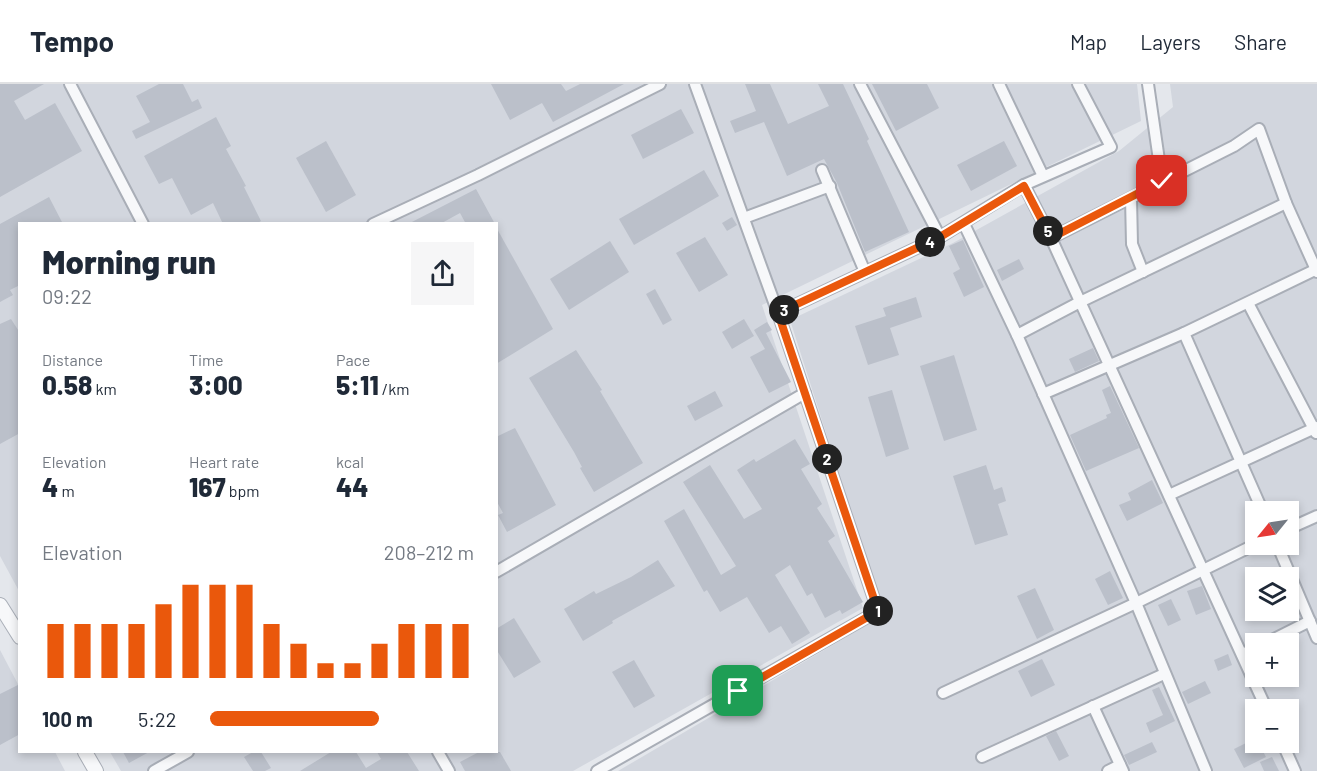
<!DOCTYPE html>
<meta charset="utf-8">
<style>
body{margin:0;font-family:Barlow,sans-serif;background:#f6f6f7;color:#1f2937;height:100vh;display:flex;flex-direction:column;font-size:22px;white-space:nowrap}
*{box-sizing:border-box;margin:0}
p{font-size:20px;color:#747a83}
.icon{flex:none;width:33px;height:33px;fill:none;stroke:currentColor;stroke-width:2;stroke-linecap:round;stroke-linejoin:round}
.map{position:relative;flex:1;overflow:hidden}
.side{position:absolute;left:18px;top:138px;width:480px;height:531px;display:flex;flex-direction:column;background:#fff;border-radius:0px;box-shadow:0 3px 9px #0003}
.side>*{flex:none}
.needle{width:39px;rotate:240deg}
.buttons{position:absolute;left:1245px;top:417px;display:grid;gap:12px}
.buttons a{display:grid;place-items:center;width:54px;height:54px;border-radius:0px;background:#fff;box-shadow:0 3px 9px #0003;font-size:30px}
.pin{position:absolute;display:grid;place-items:center;width:51px;height:51px;color:#fff;margin:-26px;border-radius:12px;box-shadow:0 3px 9px #0006}
.km{position:absolute;width:30px;height:30px;margin:-15px;border-radius:50%;background:#222;color:#fff;font-size:16px;line-height:30px;text-align:center}
.round{display:grid;place-items:center;flex:none;width:63px;height:63px;border-radius:0px;background:#f6f6f7}
.overview{display:flex;align-items:center;justify-content:space-between;height:102px;padding:0 24px}
h1{font-size:33px;font-weight:800;line-height:45px}
.stats{display:grid;grid-template-columns:repeat(3,1fr);gap:9px;height:102px;padding:6px 24px}
.stats div{display:grid;align-content:center}
.stats b{font-size:26px;font-weight:800}
.stats small{font-size:16px;font-weight:400}
.stats p{font-size:16px}
.chart{height:168px;padding:12px 24px}
.chart p{display:flex;justify-content:space-between}
.chart svg{width:100%;height:108px;margin-top:6px;stroke:#ea580c;stroke-width:6}
ul{padding:0 24px;list-style:none;font-size:20px}
li{display:grid;grid-template-columns:96px 72px 1fr;align-items:center;height:45px}
li i{height:15px;border-radius:8px;background:#ea580c}
header{display:flex;align-items:center;gap:36px;box-sizing:border-box;height:84px;padding:0 30px;background:#fff;border-bottom:2px solid #e0e1e3}
header strong{font-size:28px}
nav{display:flex;gap:33px;margin-inline-start:auto;font-size:21px}
.map>svg:first-child{display:block}
</style>
<header>
<strong>Tempo</strong>
<nav><a>Map</a><a>Layers</a><a>Share</a></nav>
</header>
<div class="map">
<svg width="1317" height="687" viewBox="0 0 1317 687">
<rect width="100%" height="100%" fill="#e4e7ec"/>
<g fill="#d2d6de" fill-rule="evenodd">
<polygon points="0,0 1137,0 1141,37 762,221 863,524 573,687 121,687 110,668 496,668 496,140 20,140 19,507 0,472"/>
<path d="M1170,0H1317V687H618L884,531L790,236L953,159L1119,67L1173,23ZM1256,428H1288V460H1256ZM1256,494H1288V526H1256ZM1256,560H1288V592H1256ZM1256,626H1288V658H1256Z"/>
<polygon points="0,566 19,602 20,668 55,668 65,687 0,687"/>
</g>
<g fill="#bbc0ca">
<polygon points="0,0 44,0 14,17 25,36 55,19 82,67 0,113"/>
<polygon points="159,0 183,0 192,18 198,15 202,24 136,55 132,47 150,38 136,12"/>
<polygon points="491,0 561,0 566,7 580,0 624,0 553,38 542,19 510,36"/>
<polygon points="745,0 770,0 788,40 829,22 818,0 843,0 869,55 867,57 909,148 865,168 837,99 824,75 787,92 764,38 735,49 730,37 756,27"/>
<polygon points="872,0 927,0 939,24 896,47"/>
<polygon points="681,25 694,49 643,75 631,51"/>
<polygon points="216,33 231,62 226,65 246,102 244,103 261,137 256,140 223,140 213,119 191,131 172,94 159,100 144,72"/>
<polygon points="326,57 356,111 326,128 296,74"/>
<polygon points="1004,57 1017,82 971,107 957,81"/>
<polygon points="704,86 719,112 634,161 619,135"/>
<polygon points="476,105 495,140 466,140 460,129 440,140 408,140"/>
<polygon points="49,113 63,140 20,140 20,201 10,206 13,211 0,218 0,140"/>
<polygon points="732,133 737,141 727,147 722,139"/>
<polygon points="496,143 553,245 496,280"/>
<polygon points="705,153 728,191 699,208 676,169"/>
<polygon points="963,156 984,203 964,213 953,189 960,185 949,162"/>
<polygon points="610,157 629,188 569,226 550,195"/>
<polygon points="1019,175 1024,185 1002,197 997,186"/>
<polygon points="655,205 672,236 663,241 646,210"/>
<polygon points="916,213 922,233 890,244 899,271 868,281 855,242 886,232 883,224"/>
<polygon points="11,235 20,249 20,349 0,360 0,240"/>
<polygon points="744,235 754,252 732,265 722,248"/>
<polygon points="767,238 772,246 766,249 791,298 769,309 750,273 765,265 754,246"/>
<polygon points="1093,264 1099,277 1075,288 1069,275"/>
<polygon points="576,266 602,306 600,307 643,379 594,408 580,384 582,383 574,368 529,294"/>
<polygon points="954,271 977,346 944,357 920,282"/>
<polygon points="1110,302 1139,364 1086,387 1070,351 1107,334 1106,331 1111,329 1102,306"/>
<polygon points="892,306 909,365 886,373 868,313"/>
<polygon points="715,307 723,322 695,337 687,322"/>
<polygon points="515,344 556,421 507,448 498,431 503,429 496,416 496,353"/>
<polygon points="795,355 810,380 801,385 822,420 817,424 835,452 828,457 863,518 842,530 840,526 825,534 812,509 807,512 790,481 775,491 810,549 792,560 781,542 769,549 747,513 720,528 707,506 704,508 664,437 684,425 721,491 736,482 683,398 710,381 744,435 762,425 737,386 754,375 756,378"/>
<polygon points="986,381 994,406 1002,403 1006,417 998,420 1008,451 975,461 953,392"/>
<polygon points="1152,396 1163,419 1127,437 1119,421 1131,416 1128,409"/>
<polygon points="658,476 675,502 612,537 613,539 583,557 564,525 594,507 596,510 631,493"/>
<polygon points="1110,487 1123,514 1108,521 1095,495"/>
<polygon points="1202,502 1211,525 1196,531 1187,507"/>
<polygon points="1035,504 1054,546 1037,555 1017,512"/>
<polygon points="1171,515 1181,536 1168,542 1158,521"/>
<polygon points="514,534 541,578 514,594 496,565 496,545"/>
<polygon points="1228,570 1232,581 1218,587 1214,576"/>
<polygon points="1042,575 1055,601 1031,613 1018,587"/>
<polygon points="634,576 655,612 634,624 612,588"/>
<polygon points="1205,597 1211,609 1188,620 1182,608"/>
<polygon points="20,600 20,650 0,661 0,610"/>
<polygon points="1159,603 1175,637 1150,649 1146,639 1163,631 1152,606"/>
<polygon points="1056,647 1069,672 1059,677 1046,652"/>
<polygon points="1256,654 1256,658 1258,658 1266,673 1244,684 1234,665"/>
<polygon points="1152,658 1157,668 1129,681 1124,671"/>
<polygon points="123,668 149,668 129,679"/>
<polygon points="253,668 261,668 271,684 265,687 253,687 244,673"/>
<polygon points="331,668 356,668 366,684 381,675 377,668 407,668 419,687 300,687"/>
<polygon points="479,668 500,668 511,687 465,687 460,678"/>
<polygon points="1272,673 1279,687 1264,687 1260,678"/>
</g>
<g fill="none" stroke-linecap="round" stroke-linejoin="round">
<defs>
<g id="minor">
<polyline points="70,0 143,140"/>
<polyline points="860,0 940,153"/>
<polyline points="999,0 1043,92"/>
<polyline points="1148,0 1162,97"/>
<polyline points="822,86 865,188"/>
<polyline points="1024,101 1051,154 1267,626"/>
<polyline points="1131,114 1132,160 1143,188"/>
<polyline points="744,134 830,102"/>
<polyline points="373,140 478,91 660,0"/>
<polyline points="964,140 1017,251 1136,519 1206,687"/>
<polyline points="1051,154 1234,62 1259,45 1286,119 1317,188"/>
<polyline points="1248,219 1316,349"/>
<polyline points="778,229 940,153 1024,101 1111,63 1078,0"/>
<polyline points="1184,249 1263,428"/>
<polyline points="1017,251 1080,218 1286,119"/>
<polyline points="1043,310 1184,249 1317,185"/>
<polyline points="1169,411 1317,343"/>
<polyline points="1288,445 1317,432"/>
<polyline points="1277,460 1317,554"/>
<polyline points="496,488 805,309"/>
<polyline points="1264,560 1310,537"/>
<polyline points="1242,570 1256,564"/>
<polyline points="943,609 1136,519 1256,460"/>
<polyline points="1093,622 1123,687"/>
<polyline points="1282,658 1295,687"/>
<polyline points="438,668 449,687"/>
<polyline points="982,673 1164,590"/>
<polyline points="154,687 188,668"/>
<polyline points="597,687 878,527 778,229 695,0"/>
<polyline points="1108,687 1120,681"/>
</g>
<g id="tertiary">
<polyline points="0,521 20,553"/>
<polyline points="85,668 96,687"/>
</g>
</defs>
<use href="#minor" stroke="#a9aeb7" stroke-width="14"/>
<use href="#tertiary" stroke="#a9aeb7" stroke-width="16"/>
<use href="#minor" stroke="#f7f8fa" stroke-width="10"/>
<use href="#tertiary" stroke="#f7f8fa" stroke-width="14"/>
</g>
<g fill="none" stroke-linecap="round" stroke-linejoin="round">
<defs>
<polyline id="route" points="738,607 878,527 778,229 940,153 1024,102 1051,154 1162,97"/>
</defs>
<use href="#route" stroke="#fff" stroke-width="12"/>
<use href="#route" stroke="#ea580c" stroke-width="8"/>
</g>
</svg>
<div class="buttons">
<a><svg class="needle" viewBox="-14 -14 28 28"><path d="M0-13l5 13h-10z" fill="#e53935"/><path d="M0 13l5-13h-10z" fill="#747a83"/></svg></a>
<a><svg class="icon" aria-label="layers" viewBox="0 0 24 24"><path d="M12 4l9 5-9 5-9-5zM3 14l9 5 9-5"/></svg></a>
<a>+</a>
<a>−</a>
</div>
<div class="pin" style="left:738px;top:607px;background:#1e9e55"><svg class="icon" aria-label="arrive" viewBox="0 0 24 24"><path d="M6 21V4h12l-3 4 3 4H6"/></svg></div>
<div class="pin" style="left:1162px;top:97px;background:#d93025"><svg class="icon" aria-label="check" viewBox="0 0 24 24"><path d="M5 12l5 5 9-10"/></svg></div>
<b class="km" style="left:878px;top:527px">1</b>
<b class="km" style="left:827px;top:375px">2</b>
<b class="km" style="left:784px;top:226px">3</b>
<b class="km" style="left:930px;top:158px">4</b>
<b class="km" style="left:1048px;top:147px">5</b>
<section class="side">
<div class="overview"><div><h1>Morning run</h1><p>09:22</p></div><a class="round"><svg class="icon" aria-label="share" viewBox="0 0 24 24"><path d="M12 15V3M7 8l5-5 5 5M5 13v7h14v-7"/></svg></a></div>
<div class="stats">
<div><p>Distance</p><b>0.58<small> km</small></b></div>
<div><p>Time</p><b>3:00</b></div>
<div><p>Pace</p><b>5:11<small> /km</small></b></div>
</div>
<div class="stats">
<div><p>Elevation</p><b>4<small> m</small></b></div>
<div><p>Heart rate</p><b>167<small> bpm</small></b></div>
<div><p>kcal</p><b>44</b></div>
</div>
<div class="chart"><p><span>Elevation</span>208–212 m</p>
<svg viewBox="0 0 160 44" preserveAspectRatio="none"><path d="M5 44V22M15 44V22M25 44V22M35 44V22M45 44V14M55 44V6M65 44V6M75 44V6M85 44V22M95 44V30M105 44V38M115 44V38M125 44V30M135 44V22M145 44V22M155 44V22"/></svg>
</div>
<ul>
<li><b>100 m</b>5:22<i style="width:64%"></i></li>
</ul>
</section>
</div>
